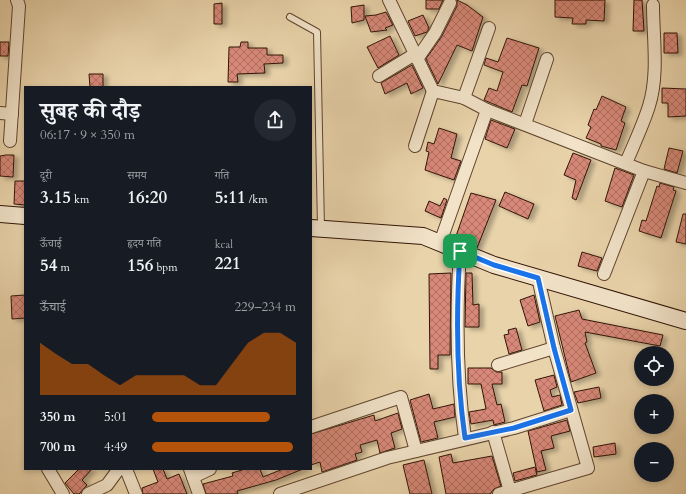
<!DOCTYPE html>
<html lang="hi">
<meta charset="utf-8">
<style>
body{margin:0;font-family:Cardo,"Noto Serif Devanagari",serif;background:#242831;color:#f1f3f6;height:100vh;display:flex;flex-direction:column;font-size:15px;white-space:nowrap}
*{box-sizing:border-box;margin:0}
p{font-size:13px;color:#9ea1a6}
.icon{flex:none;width:22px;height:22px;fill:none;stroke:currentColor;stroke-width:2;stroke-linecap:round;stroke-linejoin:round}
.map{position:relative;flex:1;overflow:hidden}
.drawer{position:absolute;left:24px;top:86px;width:288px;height:384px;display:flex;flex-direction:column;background:#171b24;border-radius:0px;box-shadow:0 2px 6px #0003}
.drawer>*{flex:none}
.controls{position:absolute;left:634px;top:346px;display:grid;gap:8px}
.controls a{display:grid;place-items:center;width:40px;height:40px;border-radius:50%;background:#171b24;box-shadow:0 2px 6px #0003;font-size:20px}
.pin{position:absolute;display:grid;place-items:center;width:34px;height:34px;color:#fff;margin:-17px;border-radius:8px;box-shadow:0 2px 6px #0006}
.round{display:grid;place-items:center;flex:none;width:42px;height:42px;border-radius:21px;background:#242831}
.headline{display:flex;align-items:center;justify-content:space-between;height:68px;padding:0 16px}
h1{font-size:22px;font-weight:700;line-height:30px}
.figures{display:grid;grid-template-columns:repeat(3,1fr);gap:6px;height:68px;padding:4px 16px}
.figures div{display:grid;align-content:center}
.figures b{font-size:17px;font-weight:700}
.figures small{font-size:11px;font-weight:400}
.figures p{font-size:11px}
.chart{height:112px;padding:8px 16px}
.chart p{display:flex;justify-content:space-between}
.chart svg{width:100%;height:72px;margin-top:4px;fill:#b45309;opacity:.7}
ul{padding:0 16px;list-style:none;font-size:13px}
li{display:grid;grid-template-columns:64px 48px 1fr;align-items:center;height:30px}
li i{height:10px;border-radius:5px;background:#b45309}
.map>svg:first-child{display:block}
</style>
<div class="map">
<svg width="686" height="494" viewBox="0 0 686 494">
<defs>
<pattern id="building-cross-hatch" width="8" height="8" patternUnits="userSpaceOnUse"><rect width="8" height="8" fill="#d78878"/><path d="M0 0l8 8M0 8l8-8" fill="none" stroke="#af6e60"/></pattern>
<filter id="shadow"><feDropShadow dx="4.5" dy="2.5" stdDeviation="2" flood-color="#0004"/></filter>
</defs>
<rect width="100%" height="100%" fill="#e9d3aa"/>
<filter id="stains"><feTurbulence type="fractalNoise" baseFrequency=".005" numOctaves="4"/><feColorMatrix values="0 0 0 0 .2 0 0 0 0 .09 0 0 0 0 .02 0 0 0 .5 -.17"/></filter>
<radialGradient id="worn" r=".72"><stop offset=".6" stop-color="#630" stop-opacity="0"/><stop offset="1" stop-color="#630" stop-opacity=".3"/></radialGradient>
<g fill="url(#building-cross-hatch)" stroke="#311505" filter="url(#shadow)">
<polygon points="426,0 443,0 439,9 426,9"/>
<polygon points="457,0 467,5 483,17 472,51 457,45 438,84 426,59 442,36 457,6"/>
<polygon points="555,0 605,0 604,21 586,20 586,24 572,24 573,18 555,17"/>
<polygon points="634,0 642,0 644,31 633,31"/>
<polygon points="222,3 222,24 214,24 214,4"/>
<polygon points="364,5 364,20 352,23 351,7"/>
<polygon points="386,12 393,25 385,28 387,30 371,32 365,16 376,15"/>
<polygon points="423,15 429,28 427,32 415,36 408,21"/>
<polygon points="664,33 677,33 678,53 664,53"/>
<polygon points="390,36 399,55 378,68 367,47"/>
<polygon points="507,38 539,48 527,86 522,85 512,112 484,100 489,88 497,91 503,72 484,65 486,58 498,62"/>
<polygon points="0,42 9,42 8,56 0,56"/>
<polygon points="241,42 248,42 248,48 267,48 267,55 283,55 283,63 264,64 265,73 237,74 238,82 228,82 229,47 240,47"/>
<polygon points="412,65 423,88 411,94 407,83 385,94 381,83"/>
<polygon points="89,74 103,74 103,87 90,87"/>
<polygon points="662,88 686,89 686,116 668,117 668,103 662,103"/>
<polygon points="602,96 626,107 621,121 625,123 616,150 601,146 601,144 586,138 591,127 588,125 594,109 596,110"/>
<polygon points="491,120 515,129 507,148 485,139"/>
<polygon points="439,128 457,134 451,158 461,161 454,180 425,170 429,152 426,151 428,142 434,144"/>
<polygon points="669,148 683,151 677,173 664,169"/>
<polygon points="573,153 591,160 576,200 572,198 576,180 564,175"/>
<polygon points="6,155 14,155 13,177 0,176 0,156"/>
<polygon points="615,168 634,175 622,207 605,201"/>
<polygon points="15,181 25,181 25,205 14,204"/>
<polygon points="660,183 674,187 673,190 676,191 661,238 639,231 642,220 646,221 657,186 659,187"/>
<polygon points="505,192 534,204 528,219 499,206"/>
<polygon points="471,193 496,200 477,248 455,239"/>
<polygon points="444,198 447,200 441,218 425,211 429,201 440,206"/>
<polygon points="683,214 686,214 686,244 676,242"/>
<polygon points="582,252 602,258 597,271 578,266"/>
<polygon points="451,273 450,355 438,355 438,369 430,369 429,274"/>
<polygon points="466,273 472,273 473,305 479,304 479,327 465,327"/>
<polygon points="25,295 25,318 12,319 11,296"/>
<polygon points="534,295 540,322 528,326 520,300"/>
<polygon points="579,310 582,319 663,335 660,346 585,332 587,342 585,343 596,373 571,382 555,316"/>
<polygon points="516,328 522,350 509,354 504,335 509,334 508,330"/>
<polygon points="468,368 491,368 496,372 502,372 502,384 492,384 497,405 501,404 505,422 494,425 493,420 471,424 469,412 486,409 481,384 468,384"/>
<polygon points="554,375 557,387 550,390 552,397 560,395 562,405 544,411 535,380"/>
<polygon points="599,387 601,398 578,403 574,392"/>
<polygon points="429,394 433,409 454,404 455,417 434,422 438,438 421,442 410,400"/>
<polygon points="398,413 402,429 391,433 395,448 380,453 377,440 360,445 362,452 355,454 357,460 322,472 320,462 311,465 311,434 374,415 375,421"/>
<polygon points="567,420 570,431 551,436 554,448 541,451 546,470 537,472 528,431"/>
<polygon points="615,443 616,454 594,457 593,447"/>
<polygon points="451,454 453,463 492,456 501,486 494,489 490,494 446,494 439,457"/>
<polygon points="424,460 432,494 410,494 403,465"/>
<polygon points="535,467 537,475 515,481 513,473"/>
<polygon points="79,469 92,469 82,480 87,485 79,494 74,494 65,483"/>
<polygon points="153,469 163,469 167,479 179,474 187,494 143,494 142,488 158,482"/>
<polygon points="245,469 260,469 263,477 283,469 303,469 276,480 237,491 238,494 206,494 203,484 233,476 232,473"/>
</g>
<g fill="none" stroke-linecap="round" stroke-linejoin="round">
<defs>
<polyline id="lane" points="290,17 317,32 321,228"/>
<g id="street">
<polyline points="389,0 433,91 464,98 487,110 644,171 686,183"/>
<polyline points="417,59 435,33 450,3"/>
<polyline points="379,76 415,54"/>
<polyline points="464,98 489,28"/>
<polyline points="0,113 12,114"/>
<polyline points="525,124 547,59"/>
<polyline points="10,141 19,6 17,0"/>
<polyline points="415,146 433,91"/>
<path d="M626,163C634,144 643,125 649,106C659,74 653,38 653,5"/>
<polyline points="440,243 487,110"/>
<path d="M460,251C456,314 456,376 465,438"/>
<polyline points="604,274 644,171"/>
<polyline points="498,365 554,348"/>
<polyline points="311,427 401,397 416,451"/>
<polyline points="493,432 510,491"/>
<polyline points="48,469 63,494"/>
<polyline points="126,469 136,494"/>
<polyline points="190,469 199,494"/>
<polyline points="193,477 210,469"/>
<polyline points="88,494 107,485 118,470 122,469"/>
<polyline points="280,494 387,458 514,428 571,410"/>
<polyline points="499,494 588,468 554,348 538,278"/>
</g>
<g id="secondary">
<polyline points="0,214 25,216"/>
<polyline points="311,228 423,236 494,265 686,321"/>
</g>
</defs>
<use href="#lane" stroke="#5f442e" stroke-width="8"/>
<use href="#street" stroke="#5f442e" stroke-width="14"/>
<use href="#secondary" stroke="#311505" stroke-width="18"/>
<use href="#lane" stroke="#f1e2c8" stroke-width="6"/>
<use href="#street" stroke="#f1e2c8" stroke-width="12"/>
<use href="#secondary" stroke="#f1e2c8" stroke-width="16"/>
</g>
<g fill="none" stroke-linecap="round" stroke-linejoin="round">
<defs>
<path id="route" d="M460,251L494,265L538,278L554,348L571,410L514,428L465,438C456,376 456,314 460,251Z"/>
</defs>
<use href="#route" stroke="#fff" stroke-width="8"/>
<use href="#route" stroke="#1a73e8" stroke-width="5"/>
</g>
<rect width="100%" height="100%" filter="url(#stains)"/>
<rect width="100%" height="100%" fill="url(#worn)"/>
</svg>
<div class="controls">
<a><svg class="icon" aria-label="locate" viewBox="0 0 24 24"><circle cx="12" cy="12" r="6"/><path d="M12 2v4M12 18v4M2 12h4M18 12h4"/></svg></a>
<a>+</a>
<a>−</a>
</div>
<div class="pin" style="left:460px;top:251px;background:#1e9e55"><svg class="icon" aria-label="arrive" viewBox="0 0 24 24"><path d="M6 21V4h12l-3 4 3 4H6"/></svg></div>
<section class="drawer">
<div class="headline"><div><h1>सुबह की दौड़</h1><p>06:17 · 9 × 350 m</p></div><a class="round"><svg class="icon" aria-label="share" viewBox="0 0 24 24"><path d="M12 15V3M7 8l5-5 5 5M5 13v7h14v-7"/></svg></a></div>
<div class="figures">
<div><p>दूरी</p><b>3.15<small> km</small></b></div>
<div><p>समय</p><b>16:20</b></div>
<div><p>गति</p><b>5:11<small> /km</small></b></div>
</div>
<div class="figures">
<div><p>ऊँचाई</p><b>54<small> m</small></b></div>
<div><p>हृदय गति</p><b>156<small> bpm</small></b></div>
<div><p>kcal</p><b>221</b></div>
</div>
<div class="chart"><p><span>ऊँचाई</span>229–234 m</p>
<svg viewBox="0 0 160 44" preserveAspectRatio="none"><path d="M0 44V12L10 19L20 25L30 25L40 32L50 38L60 32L70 32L80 32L90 32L100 38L110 38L120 25L130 12L140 6L150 6L160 12V44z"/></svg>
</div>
<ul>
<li><b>350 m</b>5:01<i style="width:82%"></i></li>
<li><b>700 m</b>4:49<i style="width:98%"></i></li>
</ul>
</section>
</div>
